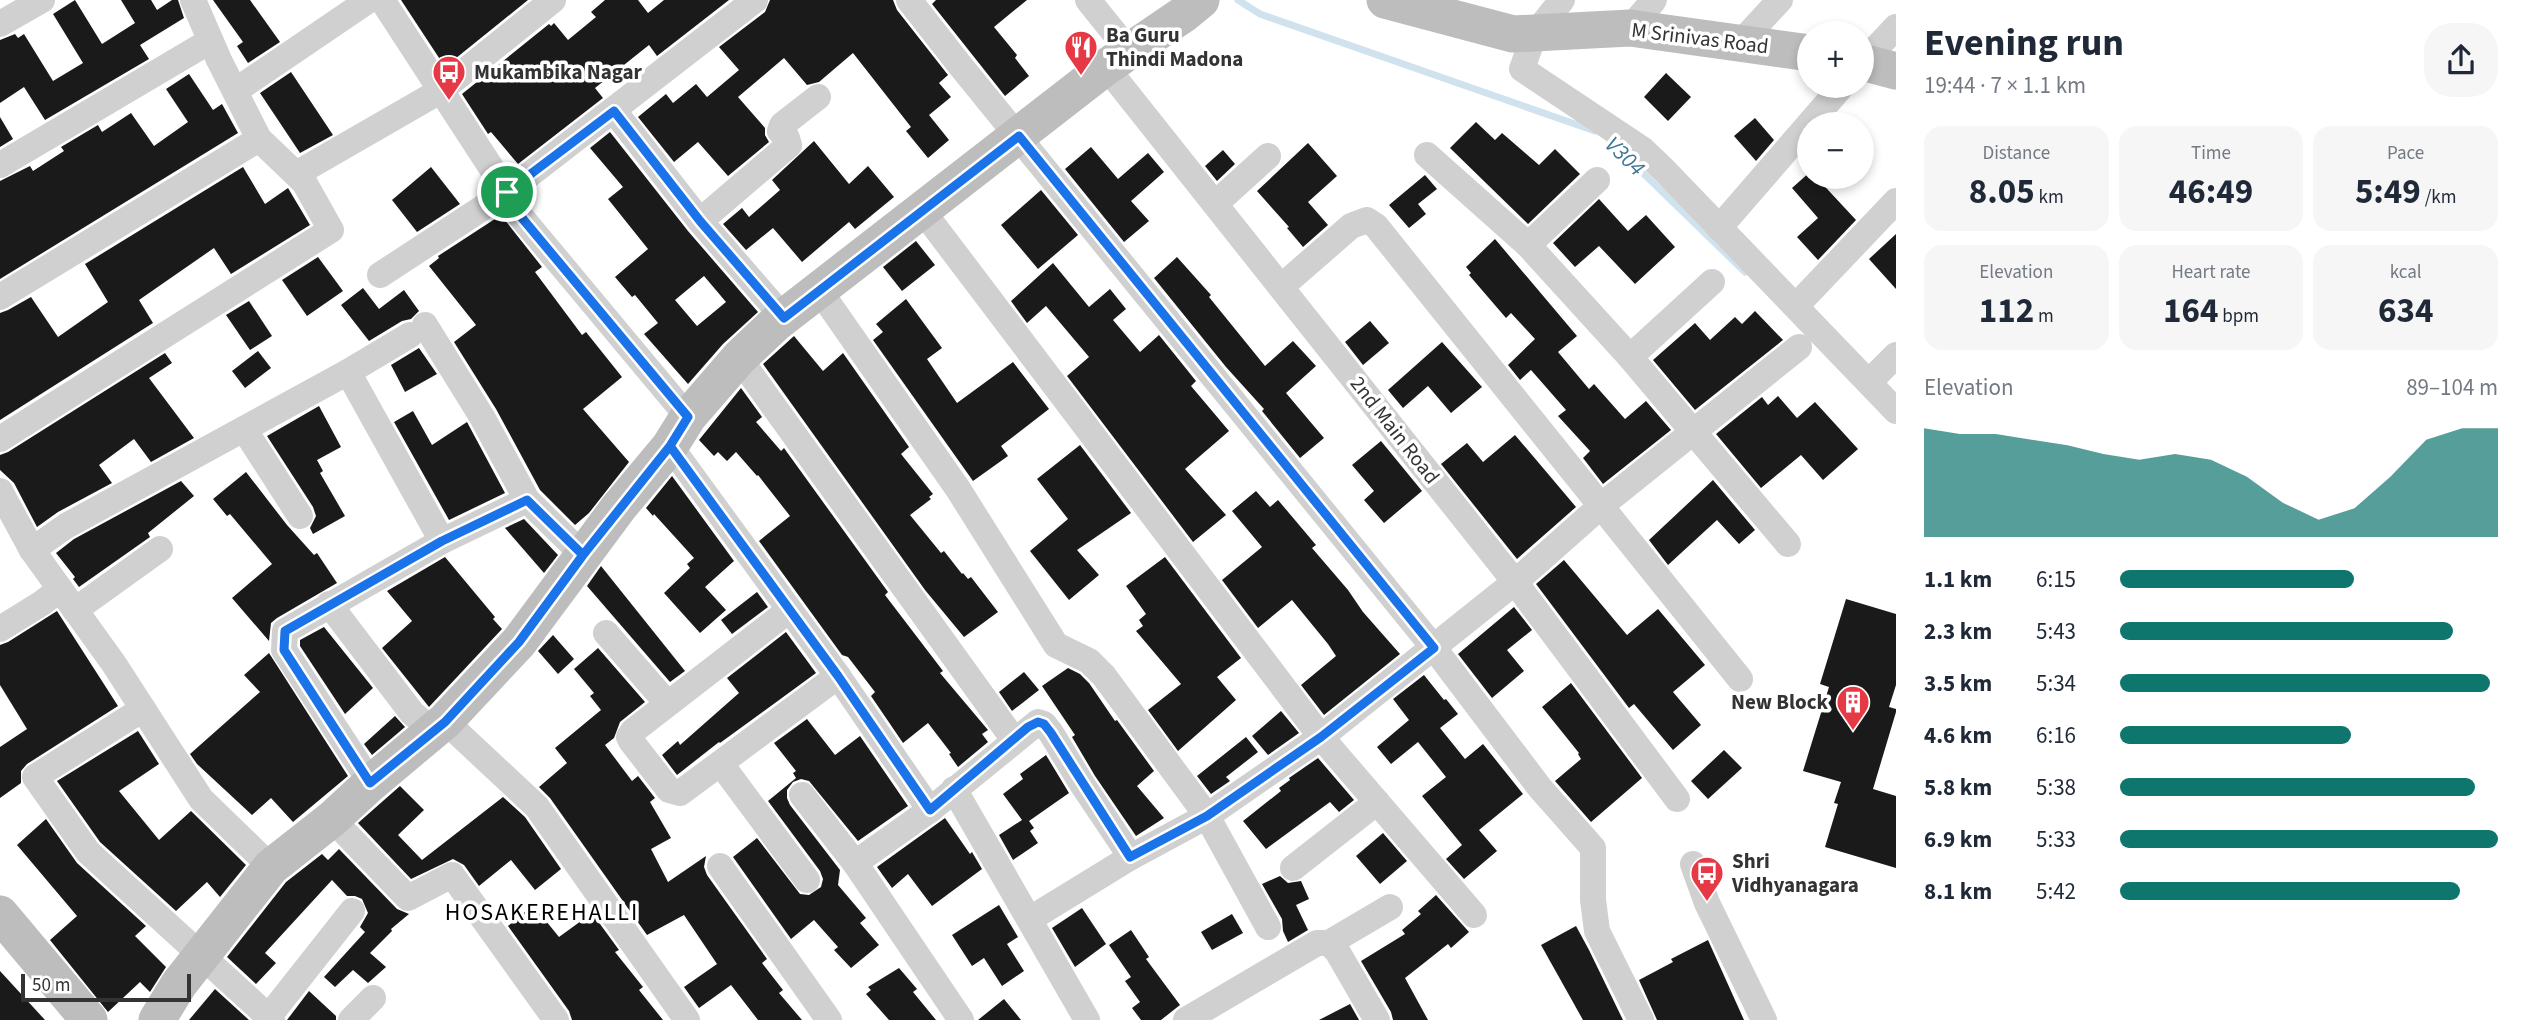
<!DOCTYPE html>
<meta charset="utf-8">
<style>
body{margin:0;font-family:"Source Sans 3",sans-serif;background:#f6f6f7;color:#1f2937;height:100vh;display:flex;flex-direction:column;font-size:26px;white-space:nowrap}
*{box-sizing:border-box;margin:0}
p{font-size:23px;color:#747a83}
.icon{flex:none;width:38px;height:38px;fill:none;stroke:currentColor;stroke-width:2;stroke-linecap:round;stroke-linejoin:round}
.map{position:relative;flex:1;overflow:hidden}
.drawer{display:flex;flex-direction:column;background:#fff;width:630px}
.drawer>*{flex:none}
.fabs{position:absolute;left:1797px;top:21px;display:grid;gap:14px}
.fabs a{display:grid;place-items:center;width:77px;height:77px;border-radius:50%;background:#fff;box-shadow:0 4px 10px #0003;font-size:35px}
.scale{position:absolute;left:21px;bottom:18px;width:170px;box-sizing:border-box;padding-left:7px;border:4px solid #333;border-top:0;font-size:19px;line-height:24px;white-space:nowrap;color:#333;-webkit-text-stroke:5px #fff;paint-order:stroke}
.pin{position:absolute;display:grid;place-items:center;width:60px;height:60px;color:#fff;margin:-30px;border:4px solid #fff;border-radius:50%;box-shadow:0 2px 7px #0007}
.round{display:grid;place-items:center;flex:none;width:74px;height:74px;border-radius:28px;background:#f6f6f7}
.head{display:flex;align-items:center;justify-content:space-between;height:119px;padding:0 28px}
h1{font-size:38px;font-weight:700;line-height:52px}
.stats{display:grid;grid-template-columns:repeat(3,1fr);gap:10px;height:119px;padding:7px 28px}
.stats div{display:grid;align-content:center;border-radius:18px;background:#f6f6f7;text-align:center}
.stats b{font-size:35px;font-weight:700}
.stats small{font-size:19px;font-weight:400}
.stats p{font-size:19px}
.chart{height:196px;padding:14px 28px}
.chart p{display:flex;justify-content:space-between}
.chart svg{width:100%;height:126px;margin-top:7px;fill:#0f766e;opacity:.7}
ul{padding:0 28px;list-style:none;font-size:23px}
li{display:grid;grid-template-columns:112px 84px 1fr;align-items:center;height:52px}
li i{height:18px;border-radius:9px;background:#0f766e}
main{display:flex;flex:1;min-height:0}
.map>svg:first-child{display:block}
</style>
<main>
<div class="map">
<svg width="1896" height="1020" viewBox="0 0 1896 1020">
<rect width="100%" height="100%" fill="#fff"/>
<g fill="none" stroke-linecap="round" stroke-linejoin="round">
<g stroke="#cfe2ee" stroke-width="7">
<polyline points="1238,0 1260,14 1595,131"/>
<polyline points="1610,141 1745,272"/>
</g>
</g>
<g fill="#1a1a1a" fill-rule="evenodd">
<polygon points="75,0 102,44 135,23 121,0 151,0 157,10 172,0 178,0 184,18 140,45 149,59 45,120 24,87 0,103 0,40 15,34 18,38 24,34 53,81 83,63 53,14"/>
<polygon points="213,0 250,0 280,42 248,63 237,46 243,42"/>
<polygon points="401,0 528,0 445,67"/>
<polygon points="605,0 638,0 648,13 664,0 729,0 657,56 649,45 595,88 603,98 518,164 491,132 488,134 462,94 549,24 551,26 554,23 568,40 596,17 591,12"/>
<polygon points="770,0 893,0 897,10 948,75 939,83 951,97 929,115 949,140 928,158 906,131 911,127 853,53 819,82 807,85 784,58 738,97 765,128 765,135 769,142 728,176 698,142 674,162 638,117 666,94 673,103 696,84 707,97 739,70 719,47 765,12"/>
<polygon points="936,0 1027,0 994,27 1017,55 1015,58 1029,76 1005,96 932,4"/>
<polygon points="291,72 333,135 300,153 260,93"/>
<polygon points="1666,73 1691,97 1668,121 1644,97"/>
<polygon points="189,74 213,110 222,104 238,133 0,279 0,181 30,166 33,171 64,151 61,147 98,125 102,132 131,113 154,146 188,122 166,89"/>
<polygon points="0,117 13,139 0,147"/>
<polygon points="1755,118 1774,140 1756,161 1734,136"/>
<polygon points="1476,122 1495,140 1502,133 1539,165 1555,149 1580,174 1528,224 1450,148"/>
<path d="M610,132L688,231L758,312L723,344L688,384L644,334L658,323L635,295L632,297L615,277L648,249L608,199L623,187L590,148ZM704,276L726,302L697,326L675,300Z"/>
<polygon points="814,141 849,184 868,166 894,197 855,229 849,222 802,262 773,228 746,250 723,224 742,208 749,217 780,190 772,180"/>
<polygon points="1308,143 1337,176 1308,202 1328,225 1303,247 1287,228 1289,227 1257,191"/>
<polygon points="1091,147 1118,179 1148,153 1164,172 1131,201 1149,221 1124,242 1065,169"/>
<polygon points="1223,150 1235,164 1217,181 1205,166"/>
<polygon points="243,167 265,204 288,188 310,225 231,274 214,248 139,300 153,323 0,420 0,313 8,310 31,297 58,337 108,302 85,264"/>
<polygon points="431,167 460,204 417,232 392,200"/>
<polygon points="1810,172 1810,177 1816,177 1856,220 1818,260 1797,237 1818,218 1792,188"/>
<polygon points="1425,175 1437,189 1418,204 1426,214 1409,228 1389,205"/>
<polygon points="1041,190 1078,235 1038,269 1001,225"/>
<polygon points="1599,199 1628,231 1646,215 1675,247 1635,284 1599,246 1575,267 1553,243"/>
<polygon points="501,215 542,267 535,272 582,335 586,332 622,377 583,409 629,462 589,513 575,525 540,490 496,409 454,342 476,325 429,266 439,258 438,256"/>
<polygon points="1896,234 1896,289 1869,259"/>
<polygon points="1495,239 1577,336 1558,352 1589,389 1594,384 1625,419 1646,401 1671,430 1603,484 1583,458 1590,451 1558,416 1566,410 1531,370 1520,380 1508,365 1535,339 1511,313 1506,318 1469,275 1471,273 1466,267"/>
<polygon points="916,241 935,265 902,291 883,267"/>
<polygon points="318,257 343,291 307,316 282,280"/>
<polygon points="1177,257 1211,295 1209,297 1265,366 1293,341 1316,366 1286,393 1324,438 1300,458 1262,411 1264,409 1226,367 1154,278"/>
<polygon points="1053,263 1089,307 1110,289 1126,309 1113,320 1140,352 1159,335 1196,381 1191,386 1229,431 1185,469 1226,515 1193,542 1067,376 1089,357 1046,306 1027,323 1011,301"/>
<polygon points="363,288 379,309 404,290 419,311 411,319 402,321 369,341 341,305"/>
<polygon points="906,299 942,348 927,359 957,403 1013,362 1049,409 1001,446 1008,456 973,481 873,340 883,332 876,324"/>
<polygon points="249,301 272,336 250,350 226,315"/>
<polygon points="1755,311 1783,340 1695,410 1653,360 1695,323 1710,340 1735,317 1742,324"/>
<polygon points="1370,321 1389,343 1363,365 1345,342"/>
<polygon points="794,336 823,371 843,353 909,447 901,454 933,494 929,497 931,499 910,515 941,553 944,551 962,574 963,573 968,579 971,577 998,612 964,637 925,590 763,364"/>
<polygon points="1442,342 1482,387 1451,413 1428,386 1403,408 1388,390"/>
<polygon points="419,348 437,374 405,392 391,365"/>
<polygon points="258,351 271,368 245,388 232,371"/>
<polygon points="165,353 172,363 149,378 194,438 151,462 134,439 99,465 112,483 58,512 37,527 14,483 0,470 0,455 8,452"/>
<polygon points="741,388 762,417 756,422 781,451 784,448 888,592 885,595 943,671 940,673 988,730 982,734 988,742 958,767 949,754 951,753 928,723 903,743 871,696 875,692 848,657 842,655 759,541 790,516 758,475 757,476 736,452 727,461 718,452 714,456 699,440"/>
<polygon points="1778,396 1797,418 1815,402 1858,449 1823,480 1801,455 1761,488 1716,434 1762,397 1768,405"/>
<polygon points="319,406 341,447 317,460 323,471 320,473 345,516 313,534 310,528 316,516 313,507 267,436"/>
<polygon points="413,411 432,445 467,422 505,493 449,520 394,422"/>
<polygon points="1515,435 1576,507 1517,559 1441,464 1467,443 1483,462"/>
<polygon points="1381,441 1422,491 1384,523 1364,500 1374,491 1352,465"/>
<polygon points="1080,445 1131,513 1077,550 1099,575 1069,600 1030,551 1068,519 1037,479"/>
<polygon points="246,472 287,525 314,555 317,553 337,583 277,618 271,623 269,641 232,598 272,564 230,514 227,516 213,499"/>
<polygon points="672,476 734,561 705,587 726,610 700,633 664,593 690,568 687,564 694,558 654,514 653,516 646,508"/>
<polygon points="1713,480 1755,530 1739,544 1717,520 1668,565 1649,540"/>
<polygon points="181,481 194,496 148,533 150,537 79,587 73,579 75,577 56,553 74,539"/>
<polygon points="1256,491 1270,507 1278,500 1316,545 1312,548 1348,590 1363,612 1400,654 1324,715 1301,685 1336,656 1328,644 1292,600 1258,628 1222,580 1262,547 1232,511"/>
<polygon points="524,519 558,555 544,573 505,528"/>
<polygon points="445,557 495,617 493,619 502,629 429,707 382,648 412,621 387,591"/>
<polygon points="1165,557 1241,658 1217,677 1236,700 1178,751 1148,710 1181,684 1136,631 1143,626 1139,620 1146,614 1126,586"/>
<polygon points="1564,560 1627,635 1658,609 1705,665 1673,692 1701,725 1673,750 1634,704 1629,708 1536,584"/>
<polygon points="601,566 685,671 670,682 587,586"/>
<polygon points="757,592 768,607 732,634 721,620"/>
<polygon points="1846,599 1896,614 1896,685 1889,707 1896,709 1896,712 1873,789 1896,796 1896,868 1825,847 1838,804 1834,803 1841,782 1803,771 1829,687 1820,684"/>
<polygon points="1514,607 1532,630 1507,650 1524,671 1492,698 1458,654"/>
<polygon points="57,611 118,706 27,764 21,771 21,783 0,798 0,747 27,729 0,685 0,645 8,642"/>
<polygon points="324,627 373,688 345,714 300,646 300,640"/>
<polygon points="786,632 816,673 720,743 719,742 677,775 662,755 678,741 680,745 739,693 727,678"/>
<polygon points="553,635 574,659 558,674 538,651"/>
<polygon points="598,648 645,702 620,722 614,738 605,745 632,781 638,776 655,798 650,802 671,838 651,849 668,882 706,856 704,867 707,875 767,959 762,963 783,990 779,993 802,1020 758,1020 731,985 699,1008 684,987 717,964 684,915 647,935 550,798 539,787 567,763 555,748 601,710 590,696 594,693 574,669"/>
<polygon points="269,653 348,776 293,822 271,798 252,815 197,764 190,754 260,692 244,675"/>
<polygon points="1068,668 1080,674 1089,683 1115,721 1117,720 1154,771 1137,786 1164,818 1136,836 1095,776 1072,737 1075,735 1042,686"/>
<polygon points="1024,672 1039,690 1012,711 999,692"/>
<polygon points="1424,675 1444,700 1446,699 1458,714 1440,728 1465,759 1483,744 1523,794 1479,830 1497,851 1464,879 1446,859 1462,845 1422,796 1446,777 1418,742 1391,764 1377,747 1409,720 1393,699"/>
<polygon points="1571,683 1642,778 1591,822 1555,781 1581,759 1578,754 1579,753 1542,707"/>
<polygon points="1281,711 1299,733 1268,755 1252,736"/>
<polygon points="395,716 405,727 372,755 364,744"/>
<polygon points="807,719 835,755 860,736 908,806 858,841 809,781 801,779 793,782 787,790 787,798 790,805 840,870 838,885 866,918 860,923 879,945 851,968 834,950 838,947 814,920 791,939 733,857 757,838 800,894 809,895 821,887 823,879 820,871 768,801 796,778 793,773 796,771 774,743"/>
<polygon points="138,731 159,764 119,791 159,840 191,811 246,865 220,897 207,882 176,911 100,842 57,781"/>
<polygon points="1246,737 1258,752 1226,777 1230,781 1211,794 1197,776"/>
<polygon points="1724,750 1742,768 1708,799 1691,781"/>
<polygon points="1046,755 1069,793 1029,821 1034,828 1030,831 1038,843 1013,860 999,835 1022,820 1003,794 1023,779 1020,774"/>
<polygon points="1318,758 1354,800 1339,812 1330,802 1266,849 1243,821 1281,791 1279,788 1290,780 1289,778"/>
<polygon points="400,786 424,810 398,835 422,860 503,797 525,817 561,869 535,890 511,860 479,886 464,865 453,859 411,879 358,823"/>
<polygon points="945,818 970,854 972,852 982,869 932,906 908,874 892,888 877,867"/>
<polygon points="46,819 77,863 146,926 135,936 166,967 150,992 140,982 108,1012 50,940 77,916 17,845"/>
<polygon points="1383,833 1407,861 1380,884 1356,856"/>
<polygon points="339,849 397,909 409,914 391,929 392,931 370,953 386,967 368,983 353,970 335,987 324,977 365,932 360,927 368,913 362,899 355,896 347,896 332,880 265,953 276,963 256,984 227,957 286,882 322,854 328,860"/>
<polygon points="1280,876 1288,883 1301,881 1309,899 1296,905 1308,930 1288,942 1283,931 1282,919 1262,884"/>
<polygon points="1436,895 1469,932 1451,948 1448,944 1405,978 1428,1020 1393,1020 1391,1012 1361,961 1405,934 1402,930 1421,914 1418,911"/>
<polygon points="533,905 559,937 592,913 619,950 615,952 643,987 639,990 663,1020 572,1020 569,1011 508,926"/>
<polygon points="999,905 1018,937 1007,944 1024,971 1002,986 984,958 972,966 952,935"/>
<polygon points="1082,908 1106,944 1075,967 1052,928"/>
<polygon points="1232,914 1243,933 1212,950 1201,932"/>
<polygon points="1576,926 1589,950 1623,1020 1583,1020 1541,945"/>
<polygon points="1131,930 1149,957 1146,959 1180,1005 1161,1020 1141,1020 1132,1008 1140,1002 1125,981 1131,977 1109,945"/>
<polygon points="1708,940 1744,1020 1657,1020 1639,980 1673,962 1671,959"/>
<polygon points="899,968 917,989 913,992 936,1020 889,1020 866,994 871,990 868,987"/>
<polygon points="0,971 45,1020 0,1020"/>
<polygon points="215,989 249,1020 189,1020"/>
<polygon points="309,991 336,1016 336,1020 287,1020"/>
<polygon points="1004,999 1021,1020 978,1020"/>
<polygon points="1350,1004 1359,1020 1319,1020"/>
</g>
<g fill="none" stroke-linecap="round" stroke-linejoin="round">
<g stroke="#d0d0d0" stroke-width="26">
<polyline points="382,0 507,192 517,212 688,417"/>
<polyline points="909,0 959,64 1434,648 1540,788 1593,848 1593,900 1597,931 1641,1020"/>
<polyline points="1088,0 1129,51"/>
<polyline points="1562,0 1534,35 1522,69 1642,149 1665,171 1896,411"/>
<polyline points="0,24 42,0"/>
<polyline points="1630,28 1654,0"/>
<polyline points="1741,42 1780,0"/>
<polyline points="1862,63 1896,27"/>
<polyline points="1106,67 1515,582 1677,799"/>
<polyline points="235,91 369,0"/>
<polyline points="614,111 700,221 784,318"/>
<polyline points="1427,155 1528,245 1630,357 1788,544"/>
<polyline points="0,165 210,41"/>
<polyline points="296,174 440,91 553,0"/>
<polyline points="1215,204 1268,156"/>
<polyline points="922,210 1321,737 1474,915"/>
<polyline points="700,221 789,145 787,138 780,131 782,125 818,97"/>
<polyline points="1719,228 1842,86"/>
<polyline points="1528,245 1597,180"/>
<polyline points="380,275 507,192 755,0"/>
<polyline points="1281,287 1351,226 1367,220 1376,226 1740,679"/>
<polyline points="819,290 958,489 1056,645 1089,661 1104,676 1207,816 1268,927"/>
<polyline points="0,297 259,139"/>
<polyline points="1796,306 1896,201"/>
<polyline points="425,325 482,417 527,500 583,555"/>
<polyline points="1630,357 1712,282"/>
<polyline points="739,358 1014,740"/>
<polyline points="348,372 442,541"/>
<polyline points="1869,382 1896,355"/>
<polyline points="244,429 300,516"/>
<polyline points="0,439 331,230 304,182 259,139 219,60 193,0"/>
<polyline points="670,446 838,676 930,810"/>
<polyline points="0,491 32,550 114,664 201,799 271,867"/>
<polyline points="32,550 66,526 348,372 410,335"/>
<polyline points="329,604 412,713 425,724 445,721 537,807 687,1020"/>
<polyline points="75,610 160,549"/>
<polyline points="788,611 633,731 629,737 631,741 669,790 680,793 838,676"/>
<polyline points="0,629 42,603 60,589"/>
<polyline points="606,633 667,703"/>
<polyline points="143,709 35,777 88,852 272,1020"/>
<polyline points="721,764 807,880"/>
<polyline points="371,783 284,650 285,631 442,541 527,500"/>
<polyline points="954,789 1087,1020"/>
<polyline points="802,795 855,863 961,1020"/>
<polyline points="332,819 408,898 452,875 556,1020"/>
<polyline points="855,863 930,810 1038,722 1044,724 1051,733 1082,784 1131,857"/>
<polyline points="1693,864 1707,903 1764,1020"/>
<polyline points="720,866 829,1020"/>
<polyline points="1293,868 1377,802"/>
<polyline points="1030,919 1131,857 1207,816 1321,737 1515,582 1602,505 1799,347"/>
<polyline points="1329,943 1390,907"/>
<polyline points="266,1020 352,911"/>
<polyline points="351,1020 373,998"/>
<polyline points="1186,1020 1317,943 1329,943 1337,951 1377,1020"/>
</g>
<g stroke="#bdbdbd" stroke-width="37">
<polyline points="1385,0 1513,34 1630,28 1810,53"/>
<polyline points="1862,62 1896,71"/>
<polyline points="0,914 89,1020"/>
<polyline points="157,1020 179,984 271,867 332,819 371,783 445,721 519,642 619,507 670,446 688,417 739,358 775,324 1106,67 1184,14 1201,0"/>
</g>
</g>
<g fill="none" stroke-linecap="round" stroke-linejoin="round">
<defs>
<polyline id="route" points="507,192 517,212 688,417 670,446 583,555 519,642 445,722 370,783 284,650 285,631 442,541 527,500 583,555 670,446 838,676 930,810 1028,727 1038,722 1044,724 1051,733 1130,857 1207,816 1321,737 1434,648 1019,136 784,318 700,221 614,111 507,192"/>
</defs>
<use href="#route" stroke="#fff" stroke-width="14"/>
<use href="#route" stroke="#1a73e8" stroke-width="9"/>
</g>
<defs>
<symbol id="restaurant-pin" viewBox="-11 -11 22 30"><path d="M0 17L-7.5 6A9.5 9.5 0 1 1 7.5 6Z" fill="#e63946" stroke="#fff"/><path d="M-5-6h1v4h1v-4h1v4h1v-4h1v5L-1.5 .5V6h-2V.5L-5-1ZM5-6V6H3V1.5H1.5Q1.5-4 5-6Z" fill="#fff"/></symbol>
<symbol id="bus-pin" viewBox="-11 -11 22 30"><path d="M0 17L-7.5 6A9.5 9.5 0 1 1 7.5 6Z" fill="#e63946" stroke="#fff"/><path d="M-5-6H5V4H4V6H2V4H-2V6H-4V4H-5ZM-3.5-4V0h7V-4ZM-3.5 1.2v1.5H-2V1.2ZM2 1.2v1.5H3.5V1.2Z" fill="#fff"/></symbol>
<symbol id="building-pin" viewBox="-11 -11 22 30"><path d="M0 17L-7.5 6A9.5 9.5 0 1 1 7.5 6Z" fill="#e63946" stroke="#fff"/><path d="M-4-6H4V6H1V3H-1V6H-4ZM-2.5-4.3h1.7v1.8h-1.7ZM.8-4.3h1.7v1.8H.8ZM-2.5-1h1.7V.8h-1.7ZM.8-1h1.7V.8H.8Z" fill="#fff"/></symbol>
</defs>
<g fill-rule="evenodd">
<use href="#restaurant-pin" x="1062" y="28" width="38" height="52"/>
<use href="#bus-pin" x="430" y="53" width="38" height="52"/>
<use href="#building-pin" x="1834" y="683" width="38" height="52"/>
<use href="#bus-pin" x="1688" y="854" width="38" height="52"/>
</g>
<g text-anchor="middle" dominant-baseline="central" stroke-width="7" stroke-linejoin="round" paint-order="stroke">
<g font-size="21" font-weight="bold" fill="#333" stroke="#fff" text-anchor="start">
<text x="1106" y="35">Ba Guru<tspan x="1106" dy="24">Thindi Madona</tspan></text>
<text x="474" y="72">Mukambika Nagar</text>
<text x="1828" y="702" text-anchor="end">New Block</text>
<text x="1732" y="861">Shri<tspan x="1732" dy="24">Vidhyanagara</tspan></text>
</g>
<g font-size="21" fill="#333" stroke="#fff">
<text transform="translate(1700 38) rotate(7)">M Srinivas Road</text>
<text transform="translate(1395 430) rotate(52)">2nd Main Road</text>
</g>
<g font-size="23" font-style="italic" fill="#3f7597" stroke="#fff">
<text transform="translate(1625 156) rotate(44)">V304</text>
</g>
<g font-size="24" letter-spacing="2" fill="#000" stroke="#fff">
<text x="542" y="912">HOSAKEREHALLI</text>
</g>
</g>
</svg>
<div class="fabs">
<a>+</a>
<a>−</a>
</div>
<div class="scale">50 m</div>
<div class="pin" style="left:507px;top:192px;background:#1e9e55"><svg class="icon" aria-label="arrive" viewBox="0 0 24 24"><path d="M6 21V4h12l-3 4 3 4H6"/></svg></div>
</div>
<section class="drawer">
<div class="head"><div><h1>Evening run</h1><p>19:44 · 7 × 1.1 km</p></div><a class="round"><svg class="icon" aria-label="share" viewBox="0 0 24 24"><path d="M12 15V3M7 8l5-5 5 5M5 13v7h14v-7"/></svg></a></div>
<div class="stats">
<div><p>Distance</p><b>8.05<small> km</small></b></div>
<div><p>Time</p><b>46:49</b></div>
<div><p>Pace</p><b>5:49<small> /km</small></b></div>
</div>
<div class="stats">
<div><p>Elevation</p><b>112<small> m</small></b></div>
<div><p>Heart rate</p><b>164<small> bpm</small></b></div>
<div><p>kcal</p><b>634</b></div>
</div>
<div class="chart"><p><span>Elevation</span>89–104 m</p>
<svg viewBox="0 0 160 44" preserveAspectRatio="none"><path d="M0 44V6L10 8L20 8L30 10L40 12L50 15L60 17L70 15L80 17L90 23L100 32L110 38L120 34L130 23L140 10L150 6L160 6V44z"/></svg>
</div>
<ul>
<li><b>1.1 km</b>6:15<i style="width:62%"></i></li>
<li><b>2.3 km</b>5:43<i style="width:88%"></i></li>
<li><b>3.5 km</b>5:34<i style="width:98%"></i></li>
<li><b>4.6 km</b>6:16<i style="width:61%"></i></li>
<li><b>5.8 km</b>5:38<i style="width:94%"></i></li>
<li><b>6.9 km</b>5:33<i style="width:100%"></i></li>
<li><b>8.1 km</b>5:42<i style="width:90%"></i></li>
</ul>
</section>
</main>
